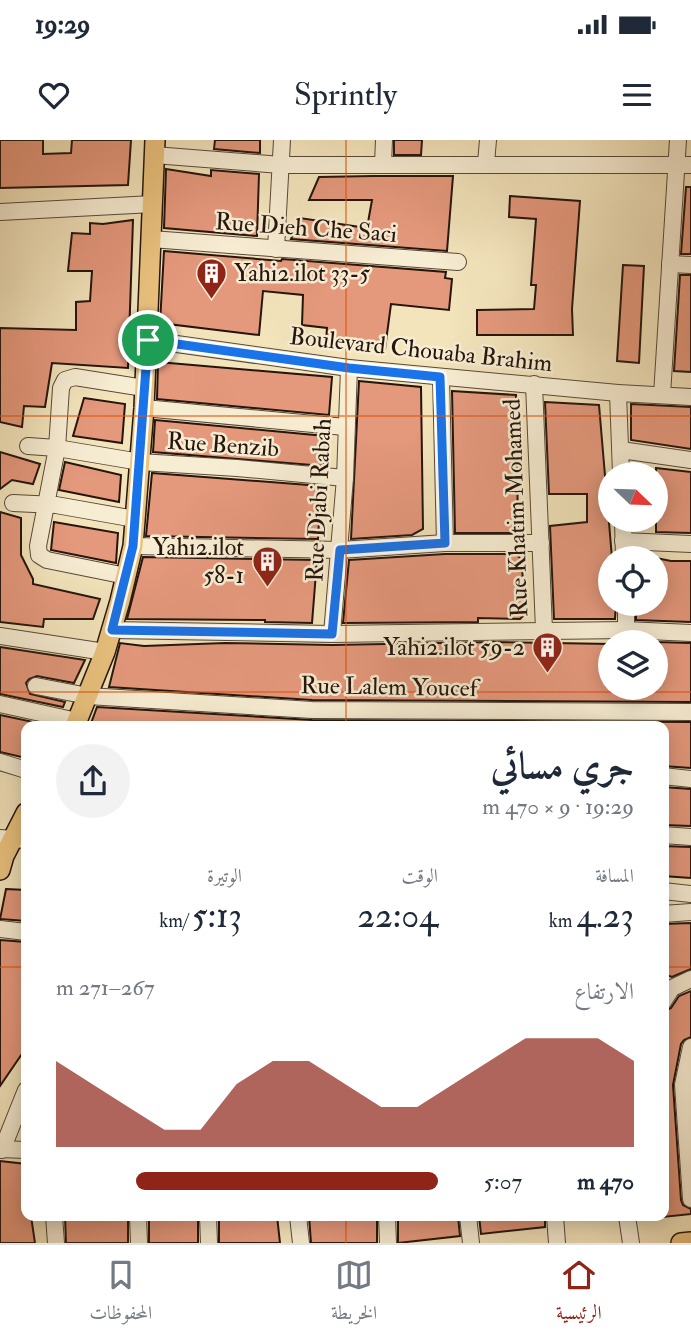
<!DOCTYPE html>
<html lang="ar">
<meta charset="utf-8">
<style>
body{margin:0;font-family:"IM FELL Double Pica",Amiri,serif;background:#f2f2f3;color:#1f2937;direction:rtl;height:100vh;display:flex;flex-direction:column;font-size:26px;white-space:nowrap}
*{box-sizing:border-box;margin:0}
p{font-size:23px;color:#747a83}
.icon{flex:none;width:38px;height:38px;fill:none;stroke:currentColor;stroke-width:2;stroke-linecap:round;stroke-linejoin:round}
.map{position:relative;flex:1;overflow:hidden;direction:ltr}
.panel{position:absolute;left:21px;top:581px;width:648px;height:500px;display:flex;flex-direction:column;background:#fff;border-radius:14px;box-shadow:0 4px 18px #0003;direction:rtl}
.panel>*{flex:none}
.needle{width:46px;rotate:113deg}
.fabs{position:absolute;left:598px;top:322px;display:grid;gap:14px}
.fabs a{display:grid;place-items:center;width:70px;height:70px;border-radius:50%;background:#fff;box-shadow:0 4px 18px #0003;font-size:35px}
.pin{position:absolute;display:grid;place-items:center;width:60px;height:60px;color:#fff;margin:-30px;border:4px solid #fff;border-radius:50%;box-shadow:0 2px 7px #0007}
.round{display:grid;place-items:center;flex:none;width:74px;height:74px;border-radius:37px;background:#f2f2f3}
.headline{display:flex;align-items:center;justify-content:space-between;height:119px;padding:0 35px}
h1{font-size:38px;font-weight:600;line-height:52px}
.stats{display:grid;grid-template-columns:repeat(3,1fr);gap:10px;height:119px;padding:7px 35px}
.stats div{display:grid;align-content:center}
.stats b{font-size:35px;font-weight:600}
.stats small{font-size:19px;font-weight:400}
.stats p{font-size:19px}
.chart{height:196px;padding:14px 35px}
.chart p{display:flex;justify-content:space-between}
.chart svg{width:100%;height:126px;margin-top:7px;fill:#8f2418;opacity:.7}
ul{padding:0 35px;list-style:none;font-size:23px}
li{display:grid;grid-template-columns:112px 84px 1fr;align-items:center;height:52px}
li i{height:18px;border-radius:9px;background:#8f2418}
.status{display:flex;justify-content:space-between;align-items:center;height:49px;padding:0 35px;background:#fff;direction:ltr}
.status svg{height:19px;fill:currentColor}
header{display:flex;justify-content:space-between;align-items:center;height:91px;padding:0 35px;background:#fff;font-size:32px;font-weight:600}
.dock{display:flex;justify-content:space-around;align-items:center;height:98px;border-top:2px solid #e0e1e3;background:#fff;font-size:19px;color:#747a83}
.dock a{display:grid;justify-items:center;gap:4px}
.dock .current{color:#8f2418}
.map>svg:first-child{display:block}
</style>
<div class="status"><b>19:29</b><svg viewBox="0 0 49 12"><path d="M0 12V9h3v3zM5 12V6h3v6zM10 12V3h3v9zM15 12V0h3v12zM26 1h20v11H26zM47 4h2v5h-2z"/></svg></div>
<header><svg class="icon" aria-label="menu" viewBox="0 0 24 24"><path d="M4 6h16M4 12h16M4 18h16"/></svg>Sprintly<svg class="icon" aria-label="heart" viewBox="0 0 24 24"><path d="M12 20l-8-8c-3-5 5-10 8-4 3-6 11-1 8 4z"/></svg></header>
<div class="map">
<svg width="691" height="1103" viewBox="0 0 691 1103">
<rect width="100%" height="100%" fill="#f3e4bc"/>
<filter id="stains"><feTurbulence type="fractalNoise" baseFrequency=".00286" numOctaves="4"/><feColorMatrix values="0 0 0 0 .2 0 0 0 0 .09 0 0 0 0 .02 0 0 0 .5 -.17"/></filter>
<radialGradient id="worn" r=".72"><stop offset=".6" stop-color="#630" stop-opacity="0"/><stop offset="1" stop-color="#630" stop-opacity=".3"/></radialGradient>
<g fill="#e4987c" stroke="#25150d" stroke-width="2">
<polygon points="0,0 43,0 43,14 71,13 72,0 131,0 128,45 0,48"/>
<polygon points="215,0 260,0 260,13 214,9"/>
<polygon points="394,0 422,0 421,15 394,15"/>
<polygon points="166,29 211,36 211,30 259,34 257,96 164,88"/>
<polygon points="373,36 453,36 447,111 291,99 300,78 367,88 372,60 309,60 319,37"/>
<polygon points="686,47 691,47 691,114 681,114"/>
<polygon points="510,56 580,61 572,169 573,195 477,195 477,170 534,169 536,145 531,145 536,79 509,77"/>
<polygon points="133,80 128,228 52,223 45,267 24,266 22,287 0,282 0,188 76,190 76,162 90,161 92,131 68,131 72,93 90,94 90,83 103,84"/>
<polygon points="164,111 281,121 282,119 446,132 445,138 452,139 449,170 391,164 385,209 326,201 327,188 302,185 303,155 263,151 259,195 160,183"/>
<polygon points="623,125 644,126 639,223 617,221"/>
<polygon points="680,135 691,135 691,232 674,231"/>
<polygon points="158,222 332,237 329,275 157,259"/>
<polygon points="359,241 421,247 423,389 412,395 351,399"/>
<polygon points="452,251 516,255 518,388 515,393 455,393"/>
<polygon points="84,258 125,264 122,303 73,296"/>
<polygon points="545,262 599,265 612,418 611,464 616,464 615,479 554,479 550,386 587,382 587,354 549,354"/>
<polygon points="631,264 691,267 691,309 631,300"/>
<polygon points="155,280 325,296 324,326 153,312"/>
<polygon points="0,312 40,324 33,344 12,340 0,349"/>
<polygon points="65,322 121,335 119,362 59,350"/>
<polygon points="656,328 691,332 691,393 656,392"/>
<polygon points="152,333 321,346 318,399 146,396"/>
<polygon points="0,372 21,378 21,415 33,439 33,444 100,459 93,479 44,479 43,487 0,482"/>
<polygon points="54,382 118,393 116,423 51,410"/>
<polygon points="445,414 516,414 522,420 524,475 520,479 478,478 478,482 343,483 349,420"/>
<polygon points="143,417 317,420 312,483 265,482 265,480 127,479"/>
<polygon points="656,418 671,421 691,421 691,482 636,480 636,464 656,464"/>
<polygon points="492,502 611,504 611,548 656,548 656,502 691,503 691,562 312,560 109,547 120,503 144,506 225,503 332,505"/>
<polygon points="0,507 85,520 74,543 37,536 29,539 26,543 30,554 65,562 63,567 0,554"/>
<polygon points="97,567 312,580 691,582 691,628 663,626 663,586 90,586"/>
<polygon points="0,575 38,583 38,586 26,586 26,618 0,612"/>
<polygon points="663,647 691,649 691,686 663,685"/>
<polygon points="663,706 691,707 691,738 663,736"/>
<polygon points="6,749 26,750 26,781 0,779"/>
<polygon points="691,783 691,829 672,837 663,834 663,784"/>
<polygon points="0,800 26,802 26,908 0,946"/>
<polygon points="691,851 691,897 684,900 681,904 673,945 681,1060 683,1065 691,1069 691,1074 663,1077 663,872 671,868 679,856"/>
<polygon points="0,1021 26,1024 26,1076 31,1076 35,1103 0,1103"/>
<polygon points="65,1076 128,1076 128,1103 66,1103"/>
<rect x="149" y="1076" width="49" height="27"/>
<polygon points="219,1076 277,1076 280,1103 219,1103"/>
<polygon points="309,1076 377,1076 377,1103 311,1103"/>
<polygon points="398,1076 458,1076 460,1096 398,1103"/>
<polygon points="479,1076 545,1076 545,1087 481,1094"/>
</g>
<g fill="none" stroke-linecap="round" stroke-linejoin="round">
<defs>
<g id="minor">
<polyline points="154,15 281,25 691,25"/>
<polyline points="486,23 488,0"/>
<polyline points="383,24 384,0"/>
<polyline points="0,72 153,64"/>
<polyline points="151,99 458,122"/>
<polyline points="276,109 282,0"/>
<polyline points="670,124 691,125"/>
<polyline points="148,200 349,228 618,253 691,257"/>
<polyline points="441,237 445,403"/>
<polyline points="534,244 544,490"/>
<polyline points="618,253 621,334"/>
<polyline points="662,255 678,0"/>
<polyline points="144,268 345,287"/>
<polyline points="28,306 57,308 140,322 237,328 345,338"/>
<polyline points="621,310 691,320"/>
<polyline points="13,363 56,365 135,379"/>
<polyline points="623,380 624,418"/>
<polyline points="623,401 691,404"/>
<polyline points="133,406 340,410 445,403 541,403"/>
<polyline points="126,436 47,420 39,415 38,406 57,308 61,248 65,240 75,237 144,248"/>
<polyline points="626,464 626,490"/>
<polyline points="112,490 332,494 626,490 691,493"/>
<polyline points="332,494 345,338 349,228"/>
<polyline points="0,496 105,512"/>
<polyline points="36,546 88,556 312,570 691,572"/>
<polyline points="0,564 77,581"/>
<polyline points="0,622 26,630"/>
<polyline points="663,636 691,639"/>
<polyline points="663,695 691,697"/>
<polyline points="0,698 26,700"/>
<polyline points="663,751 691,754"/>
<polyline points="663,774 691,772"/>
<polyline points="0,789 26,792"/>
<polyline points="663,862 672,848 691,839"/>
<polyline points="691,907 683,945 691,1059"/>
<polyline points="0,1009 26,1010"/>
<polyline points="2,1010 26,950"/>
<polyline points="54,1076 56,1103"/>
<polyline points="138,1076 139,1103"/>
<polyline points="208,1076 209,1103"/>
<polyline points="298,1076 301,1103"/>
<polyline points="387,1076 388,1103"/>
<polyline points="468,1076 471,1103"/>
<polyline points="555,1076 557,1103"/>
<polyline points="627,1076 631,1103"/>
</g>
<g id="major">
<polyline points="75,586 105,512 120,461 133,406 144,268 155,0"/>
<polyline points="0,730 4,716 26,673"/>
<polyline points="681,1103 691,1102"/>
</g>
</defs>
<use href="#minor" stroke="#584939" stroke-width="18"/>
<use href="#major" stroke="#25150d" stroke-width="22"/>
<use href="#minor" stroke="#f7edd3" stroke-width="16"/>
<use href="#major" stroke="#eac27e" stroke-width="19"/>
</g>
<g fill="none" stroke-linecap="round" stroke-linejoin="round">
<defs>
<polygon id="route" points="148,200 349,228 440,237 445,403 340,410 332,494 112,490 133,406"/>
</defs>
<use href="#route" stroke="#fff" stroke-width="14"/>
<use href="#route" stroke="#1a73e8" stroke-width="9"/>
</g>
<path fill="none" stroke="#de560c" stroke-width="2" stroke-opacity="0.55" d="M346,0V586M0,276H691M0,552H691M0,827H26M663,827H691M346,1076V1103"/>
<defs>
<symbol id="building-pin" viewBox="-11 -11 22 30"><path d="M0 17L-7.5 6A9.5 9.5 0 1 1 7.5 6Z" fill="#8f2418" stroke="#f7edd3"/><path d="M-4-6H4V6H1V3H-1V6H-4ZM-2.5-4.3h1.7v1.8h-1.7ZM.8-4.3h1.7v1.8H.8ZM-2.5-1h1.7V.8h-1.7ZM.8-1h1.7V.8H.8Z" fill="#fff"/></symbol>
</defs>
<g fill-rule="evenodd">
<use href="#building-pin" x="194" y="116" width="35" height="47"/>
<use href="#building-pin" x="250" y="404" width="35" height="47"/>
<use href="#building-pin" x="530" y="490" width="35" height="47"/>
</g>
<g text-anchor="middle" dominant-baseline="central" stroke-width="5" stroke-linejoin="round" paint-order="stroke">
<g font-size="24" fill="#25150d" stroke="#f7edd3">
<text transform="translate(306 88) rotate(4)">Rue Dieh Che Saci</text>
<text transform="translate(421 210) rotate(6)">Boulevard Chouaba Brahim</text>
<text transform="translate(223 305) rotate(4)">Rue Benzib</text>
<text transform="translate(319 360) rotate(-87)">Rue Djabi Rabah</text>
<text transform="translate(516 368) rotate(-92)">Rue Khatim Mohamed</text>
<text transform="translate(389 547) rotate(1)">Rue Lalem Youcef</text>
</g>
<g font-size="24" fill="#25150d" stroke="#f7edd3" text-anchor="end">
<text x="234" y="133" text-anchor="start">Yahi2.ilot 33-5</text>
<text x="244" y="407">Yahi2.ilot<tspan x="244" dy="28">58-1</tspan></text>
<text x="525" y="507">Yahi2.ilot 59-2</text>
</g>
</g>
<rect width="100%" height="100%" filter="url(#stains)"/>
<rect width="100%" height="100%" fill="url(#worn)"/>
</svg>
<div class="fabs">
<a><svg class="needle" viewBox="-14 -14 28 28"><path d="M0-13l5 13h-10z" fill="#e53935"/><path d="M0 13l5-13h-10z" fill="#747a83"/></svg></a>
<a><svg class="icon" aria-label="locate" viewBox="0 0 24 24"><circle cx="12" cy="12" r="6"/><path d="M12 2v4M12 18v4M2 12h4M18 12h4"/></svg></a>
<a><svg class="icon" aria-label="layers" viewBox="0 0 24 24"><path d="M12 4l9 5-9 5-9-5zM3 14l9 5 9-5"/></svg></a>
</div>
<div class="pin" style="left:148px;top:200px;background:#1e9e55"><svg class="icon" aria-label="arrive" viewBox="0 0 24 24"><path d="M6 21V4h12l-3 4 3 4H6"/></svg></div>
<section class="panel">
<div class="headline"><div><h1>جري مسائي</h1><p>19:29 · 9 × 470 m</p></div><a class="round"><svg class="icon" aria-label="share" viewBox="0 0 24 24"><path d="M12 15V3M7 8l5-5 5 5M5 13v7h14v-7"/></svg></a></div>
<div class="stats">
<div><p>المسافة</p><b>4.23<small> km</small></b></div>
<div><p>الوقت</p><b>22:04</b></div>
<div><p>الوتيرة</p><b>5:13<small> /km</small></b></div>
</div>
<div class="chart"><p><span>الارتفاع</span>267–271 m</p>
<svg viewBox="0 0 160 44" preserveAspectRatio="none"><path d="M0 44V14L10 22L20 30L30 38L40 38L50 22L60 14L70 14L80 22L90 30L100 30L110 22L120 14L130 6L140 6L150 6L160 14V44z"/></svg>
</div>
<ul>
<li><b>470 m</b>5:07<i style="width:79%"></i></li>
</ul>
</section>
</div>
<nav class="dock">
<a class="current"><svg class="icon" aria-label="home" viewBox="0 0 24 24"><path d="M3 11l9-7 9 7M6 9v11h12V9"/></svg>الرئيسية</a>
<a><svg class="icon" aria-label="map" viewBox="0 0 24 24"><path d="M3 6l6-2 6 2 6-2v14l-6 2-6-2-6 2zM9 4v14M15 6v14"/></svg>الخريطة</a>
<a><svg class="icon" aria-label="saved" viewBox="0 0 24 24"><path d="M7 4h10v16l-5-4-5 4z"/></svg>المحفوظات</a>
</nav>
